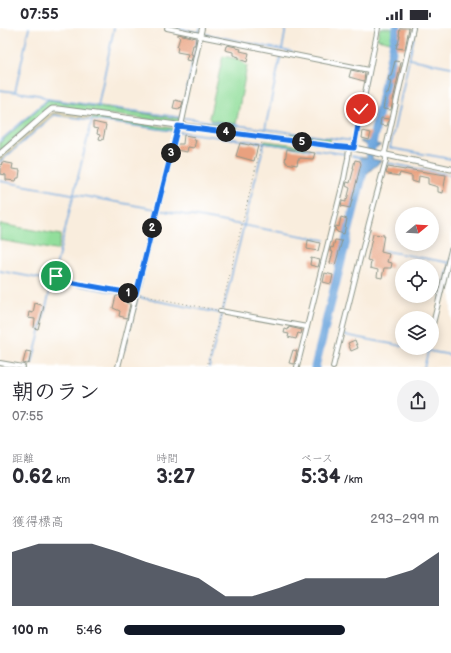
<!DOCTYPE html>
<html lang="ja">
<meta charset="utf-8">
<style>
body{margin:0;font-family:"Balsamiq Sans","Klee One",sans-serif;background:#f2f2f3;color:#2b2b33;height:100vh;display:flex;flex-direction:column;font-size:15px;white-space:nowrap}
*{box-sizing:border-box;margin:0}
p{font-size:13px;color:#7c7c81}
.icon{flex:none;width:22px;height:22px;fill:none;stroke:currentColor;stroke-width:2;stroke-linecap:round;stroke-linejoin:round}
.map{position:relative;height:339px;overflow:hidden}
.sheet{display:flex;flex-direction:column;background:#fff;flex:1}
.sheet>*{flex:none}
.needle{width:26px;rotate:72deg}
.fabs{position:absolute;left:395px;top:179px;display:grid;gap:8px}
.fabs a{display:grid;place-items:center;width:44px;height:44px;border-radius:50%;background:#fff;box-shadow:0 2px 10px #0003;font-size:20px}
.pin{position:absolute;display:grid;place-items:center;width:34px;height:34px;color:#fff;margin:-17px;border:2px solid #fff;border-radius:50%;box-shadow:0 1px 4px #0007}
.km{position:absolute;width:20px;height:20px;margin:-10px;border-radius:50%;background:#222;color:#fff;font-size:11px;line-height:20px;text-align:center}
.round{display:grid;place-items:center;flex:none;width:42px;height:42px;border-radius:21px;background:#f2f2f3}
.overview{display:flex;align-items:center;justify-content:space-between;height:68px;padding:0 12px}
h1{font-size:22px;font-weight:700;line-height:30px}
.metrics{display:grid;grid-template-columns:repeat(3,1fr);gap:6px;height:68px;padding:4px 12px}
.metrics div{display:grid;align-content:center}
.metrics b{font-size:20px;font-weight:700}
.metrics small{font-size:11px;font-weight:400}
.metrics p{font-size:11px}
.chart{height:112px;padding:8px 12px}
.chart p{display:flex;justify-content:space-between}
.chart svg{width:100%;height:72px;margin-top:4px;fill:#111827;opacity:.7}
ul{padding:0 12px;list-style:none;font-size:13px}
li{display:grid;grid-template-columns:64px 48px 1fr;align-items:center;height:30px}
li i{height:10px;border-radius:5px;background:#111827}
.status{display:flex;justify-content:space-between;align-items:center;height:28px;padding:0 20px;background:#fff;direction:ltr}
.status svg{height:11px;fill:currentColor}
.map>svg:first-child{display:block}
</style>
<div class="status"><b>07:55</b><svg viewBox="0 0 49 12"><path d="M0 12V9h3v3zM5 12V6h3v6zM10 12V3h3v9zM15 12V0h3v12zM26 1h20v11H26zM47 4h2v5h-2z"/></svg></div>
<div class="map">
<svg width="451" height="339" viewBox="0 0 451 339">
<rect width="100%" height="100%" fill="#fff"/>
<filter id="ink" filterUnits="userSpaceOnUse"><feTurbulence type="fractalNoise" baseFrequency=".025" numOctaves="2"/><feDisplacementMap in="SourceGraphic" scale="8" xChannelSelector="R" yChannelSelector="G"/><feConvolveMatrix kernelMatrix="1 2 1 2 8 2 1 2 1" color-interpolation-filters="sRGB"/></filter>
<filter id="wash" filterUnits="userSpaceOnUse"><feTurbulence type="fractalNoise" baseFrequency=".012" numOctaves="4" result="noise"/><feDisplacementMap in="SourceGraphic" scale="16" xChannelSelector="R" yChannelSelector="G"/><feGaussianBlur stdDeviation="0.9" result="paint"/><feColorMatrix in="noise" values="0 0 0 0 0 0 0 0 0 0 0 0 0 0 0 0 0 1.4 0 .05"/><feComposite in="paint" operator="in"/></filter>
<g filter="url(#wash)">
<rect width="100%" height="100%" fill="#f9eddd"/>
<g fill="#92de9b" stroke="#588e68">
<polygon points="380,0 394,0 391,14 377,11"/>
<polygon points="223,28 238,31 247,38 236,96 211,92 209,90"/>
<polygon points="48,72 180,91 180,95 178,95 51,79 48,80 0,123 0,115"/>
<polygon points="92,88 172,100 175,101 174,103 92,91"/>
<polygon points="203,94 237,98 237,102 202,99"/>
<polygon points="291,106 330,111 331,114 330,116 291,110"/>
<polygon points="265,113 305,118 305,121 263,115"/>
<polygon points="0,196 61,207 58,222 55,222 0,212"/>
</g>
<polygon fill="#eeda9e" stroke="#868c69" points="56,84 89,88 89,91 53,86 0,133 0,130 45,90 49,86"/>
<polygon fill="#6da6dd" stroke="#467288" points="360,113 375,114 376,116 381,117 380,118 374,120 372,130 372,131 381,133 364,148 360,147 362,136 360,130 360,129 363,130 367,129 368,118 360,114"/>
<g fill="none" stroke-linecap="round" stroke-linejoin="round">
<g stroke="#6da6dd" stroke-width="1.5">
<polyline points="178,0 292,24"/>
<polyline points="282,22 286,0"/>
<polyline points="410,31 451,39"/>
<polyline points="0,62 39,67 48,71"/>
<polyline points="15,64 29,0"/>
<polyline points="98,78 114,0"/>
<polyline points="181,89 200,0"/>
<polyline points="265,101 281,26"/>
<polyline points="0,113 48,71 353,113"/>
<polyline points="353,113 367,44"/>
<polyline points="390,120 416,0"/>
<polyline points="390,120 451,131"/>
<polyline points="352,128 361,130"/>
<polyline points="0,134 53,88 54,87 346,126"/>
<polyline points="387,135 451,147"/>
<polyline points="0,153 155,181"/>
<polyline points="158,182 325,212"/>
<polyline points="380,222 451,235"/>
<polyline points="0,243 134,268"/>
<polyline points="137,269 219,285"/>
<polyline points="441,270 451,231"/>
<polyline points="345,307 402,318"/>
<polyline points="432,308 434,299"/>
<polyline points="412,320 451,327"/>
<polyline points="124,322 143,248"/>
<polyline points="32,336 92,92"/>
<polyline points="209,339 264,116"/>
<polyline points="424,339 429,320"/>
</g>
<g stroke="#6da6dd" stroke-width="9">
<polyline points="370,125 397,0"/>
<polyline points="315,339 365,136"/>
</g>
</g>
<g id="blocks">
<g fill="#e9a17f">
<polygon points="400,0 409,0 405,21 396,20 397,16 398,16 400,8 399,8"/>
<polygon points="178,6 196,10 195,17 193,17 191,26 193,27 191,33 186,32 188,26 177,24 178,19 177,19 180,9 178,8"/>
<polygon points="227,17 236,19 236,20 241,21 240,23 249,25 247,34 239,31 239,29 233,27 233,24 225,22 226,18 227,18"/>
<polygon points="395,33 401,34 391,82 383,81 386,65 388,66 391,53 388,52 389,48 391,48"/>
<polygon points="351,42 365,45 364,53 349,49"/>
<polygon points="175,72 183,74 181,80 180,79 179,81 173,80"/>
<polygon points="381,90 389,91 387,98 380,97"/>
<polygon points="93,94 106,97 103,112 99,111 100,107 97,106 98,101 93,100"/>
<polygon points="363,103 371,105 369,112 362,110"/>
<polygon points="184,107 195,109 194,112 196,112 194,120 188,119 187,124 176,122 177,116 183,116"/>
<polygon points="240,115 249,117 250,116 258,118 254,133 236,128"/>
<polygon points="287,121 315,125 313,131 300,130 300,131 298,131 297,137 286,135 286,133 285,133"/>
<polygon points="355,132 360,133 361,136 350,180 341,178 342,173 346,174 346,171 347,172 350,160 346,158 347,154 350,155 354,140 353,140"/>
<polygon points="2,134 13,136 12,141 20,142 19,150 17,150 16,153 6,152 6,147 0,146 0,139 1,139"/>
<polygon points="388,139 405,142 406,141 446,147 443,165 438,164 438,159 428,156 428,150 419,148 418,155 412,153 412,148 400,145 399,148 388,146 386,145"/>
<polygon points="341,189 347,191 344,206 337,204 337,203 335,202 336,198 339,199"/>
<polygon points="373,206 384,207 381,224 389,226 387,234 392,235 391,240 384,240 382,250 377,249 378,242 370,240 371,233 367,232"/>
<polygon points="308,212 320,215 318,223 307,221"/>
<polygon points="335,212 342,213 335,237 330,235 333,224 330,223 331,219 333,220"/>
<polygon points="311,230 320,232 318,239 310,237"/>
<polygon points="325,245 333,247 331,256 323,254"/>
<polygon points="119,267 127,269 126,275 130,276 127,290 119,288 120,283 113,280 116,268 118,268"/>
<polygon points="35,275 44,278 38,301 34,300 35,291 28,290 29,284 33,285"/>
<polygon points="289,299 302,302 301,306 298,305 296,311 288,309 289,306 284,305 285,301 288,302"/>
<polygon points="355,312 358,320 351,323 348,315"/>
<polygon points="293,322 297,323 294,336 289,335"/>
<polygon points="26,323 31,324 29,335 26,336 23,335"/>
</g>
</g>
</g>
<g filter="url(#ink)">
<use href="#blocks" fill-opacity="0" stroke="#8c9588" stroke-width="1"/>
<g fill="none" stroke-linecap="round" stroke-linejoin="round">
<defs>
<g id="minor">
<polyline points="167,0 200,7"/>
<polyline points="200,8 369,42"/>
<polyline points="181,98 202,0"/>
<polyline points="354,120 378,0"/>
<polyline points="220,283 307,299"/>
<polyline points="432,300 451,222"/>
<polyline points="427,321 427,320"/>
<polyline points="0,335 23,339"/>
<polyline points="118,339 178,98"/>
<polyline points="297,339 344,151 348,130 349,120"/>
<polyline points="333,339 369,195 386,132 385,124 413,0"/>
</g>
<polyline id="tertiary" points="0,126 47,85 52,81 58,81 333,118 354,120 451,141"/>
</defs>
<use href="#minor" stroke="#8c9588" stroke-width="6"/>
<use href="#tertiary" stroke="#8c9588" stroke-width="7"/>
<g stroke="#8c9588" stroke-width="1" stroke-dasharray="1 3" stroke-linecap="butt">
<polyline points="56,248 56,251 57,252 131,266"/>
<polyline points="140,267 216,282"/>
<polyline points="222,279 262,114"/>
<polyline points="207,339 220,287"/>
</g>
<use href="#minor" stroke="#fff" stroke-width="4"/>
<use href="#tertiary" stroke="#fff" stroke-width="5"/>
</g>
</g>
<g fill="none" stroke-linecap="round" stroke-linejoin="round" filter="url(#ink)">
<defs>
<polyline id="route" points="56,248 56,251 57,252 136,266 178,98 332,118 354,120 361,81"/>
</defs>
<use href="#route" stroke="#fff" stroke-width="8"/>
<use href="#route" stroke="#1a73e8" stroke-width="5"/>
</g>
</svg>
<div class="fabs">
<a><svg class="needle" viewBox="-14 -14 28 28"><path d="M0-13l5 13h-10z" fill="#e53935"/><path d="M0 13l5-13h-10z" fill="#7c7c81"/></svg></a>
<a><svg class="icon" aria-label="locate" viewBox="0 0 24 24"><circle cx="12" cy="12" r="6"/><path d="M12 2v4M12 18v4M2 12h4M18 12h4"/></svg></a>
<a><svg class="icon" aria-label="layers" viewBox="0 0 24 24"><path d="M12 4l9 5-9 5-9-5zM3 14l9 5 9-5"/></svg></a>
</div>
<div class="pin" style="left:56px;top:248px;background:#1e9e55"><svg class="icon" aria-label="arrive" viewBox="0 0 24 24"><path d="M6 21V4h12l-3 4 3 4H6"/></svg></div>
<div class="pin" style="left:361px;top:81px;background:#d93025"><svg class="icon" aria-label="check" viewBox="0 0 24 24"><path d="M5 12l5 5 9-10"/></svg></div>
<b class="km" style="left:128px;top:265px">1</b>
<b class="km" style="left:152px;top:200px">2</b>
<b class="km" style="left:171px;top:125px">3</b>
<b class="km" style="left:226px;top:104px">4</b>
<b class="km" style="left:302px;top:114px">5</b>
</div>
<section class="sheet">
<div class="overview"><div><h1>朝のラン</h1><p>07:55</p></div><a class="round"><svg class="icon" aria-label="share" viewBox="0 0 24 24"><path d="M12 15V3M7 8l5-5 5 5M5 13v7h14v-7"/></svg></a></div>
<div class="metrics">
<div><p>距離</p><b>0.62<small> km</small></b></div>
<div><p>時間</p><b>3:27</b></div>
<div><p>ペース</p><b>5:34<small> /km</small></b></div>
</div>
<div class="chart"><p><span>獲得標高</span>293–299 m</p>
<svg viewBox="0 0 160 44" preserveAspectRatio="none"><path d="M0 44V11L10 6L20 6L30 6L40 11L50 17L60 22L70 27L80 38L90 38L100 33L110 27L120 27L130 27L140 27L150 22L160 11V44z"/></svg>
</div>
<ul>
<li><b>100 m</b>5:46<i style="width:70%"></i></li>
</ul>
</section>
